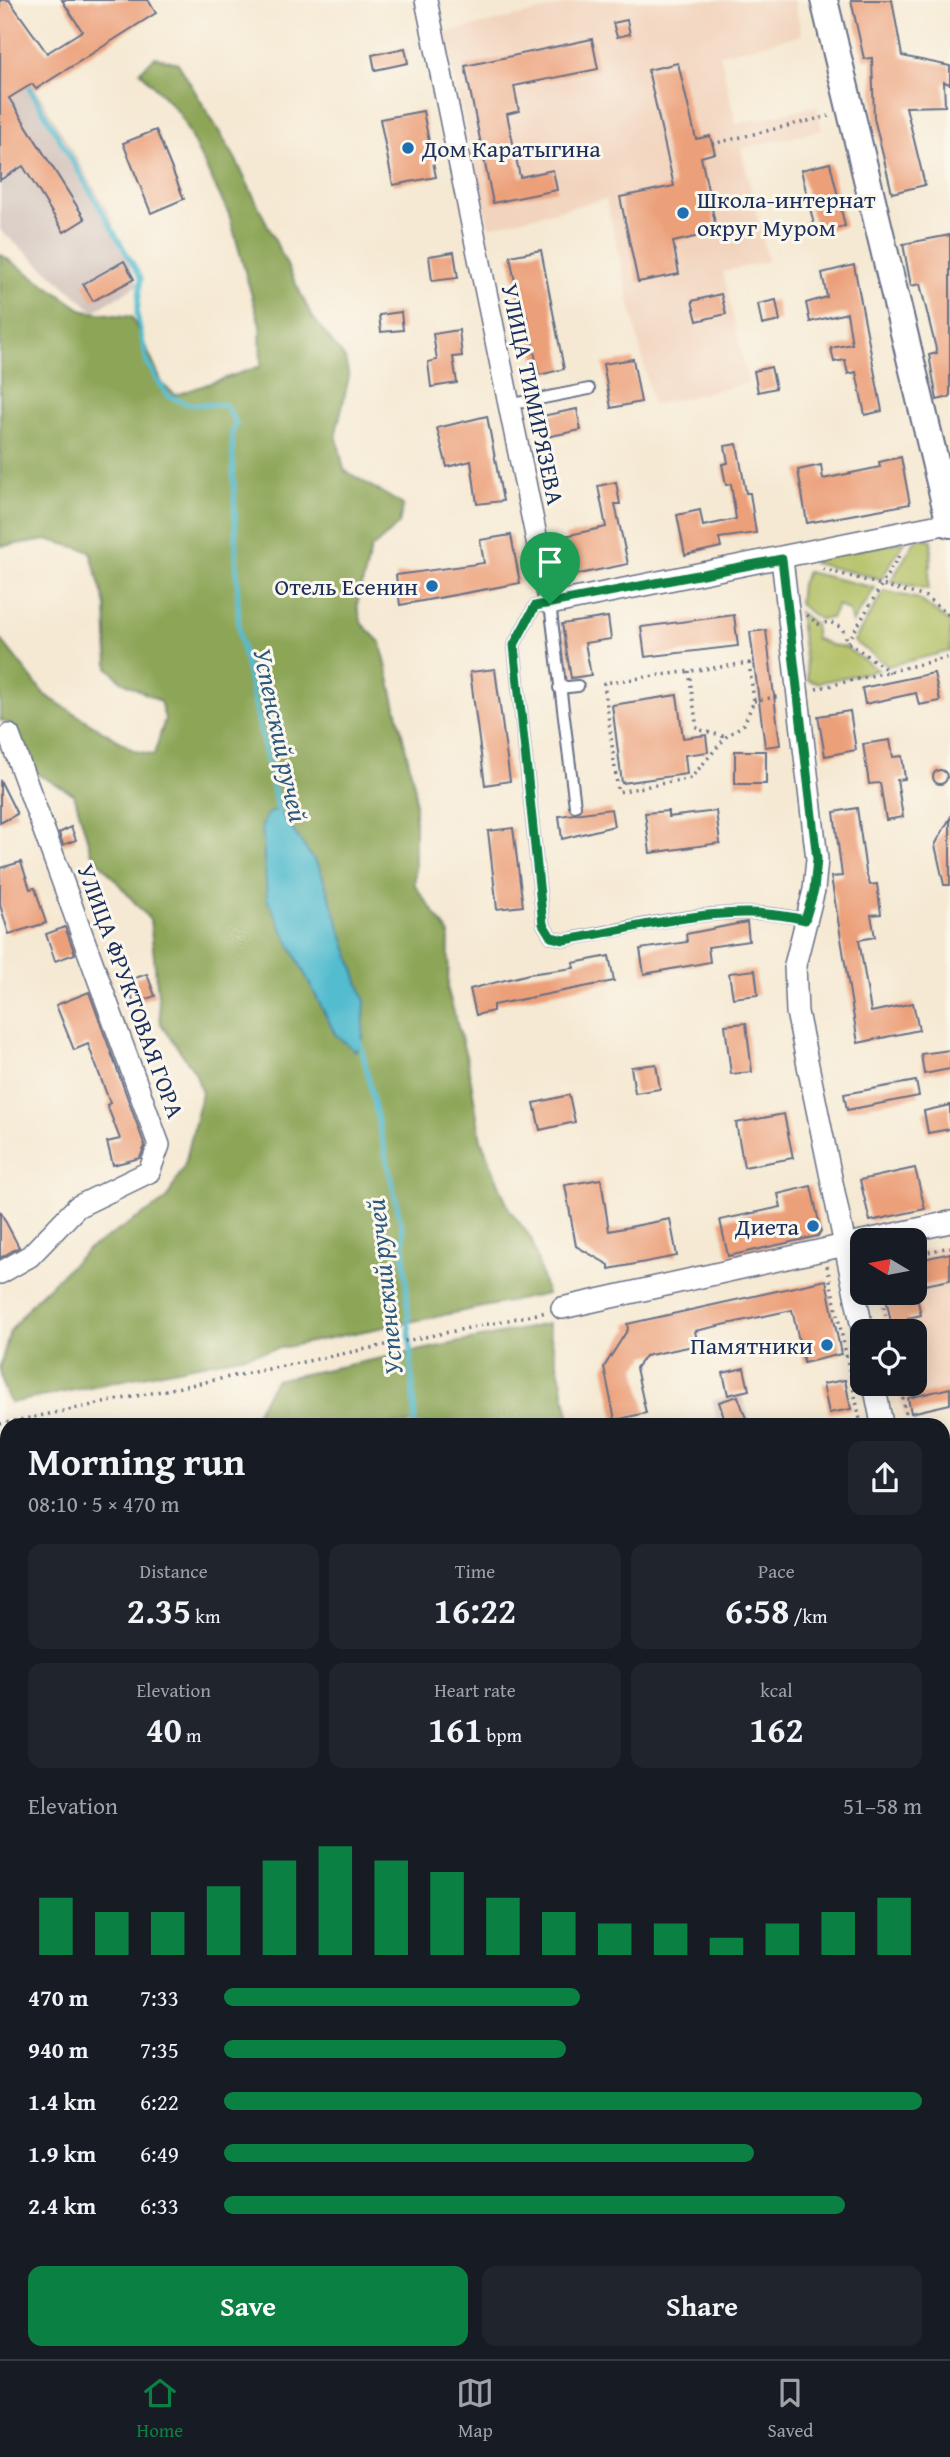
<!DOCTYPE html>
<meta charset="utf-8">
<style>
body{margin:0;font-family:"Gentium Book Plus",serif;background:#20242c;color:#f1f3f6;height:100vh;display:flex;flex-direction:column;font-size:26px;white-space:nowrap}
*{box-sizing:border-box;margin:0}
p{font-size:23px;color:#9ea1a6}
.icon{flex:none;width:38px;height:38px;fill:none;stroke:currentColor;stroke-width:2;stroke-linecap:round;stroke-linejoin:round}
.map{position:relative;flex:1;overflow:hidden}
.sheet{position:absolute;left:0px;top:1418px;width:950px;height:942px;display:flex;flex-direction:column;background:#171b24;border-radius:21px 21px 0 0;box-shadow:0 4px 18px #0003}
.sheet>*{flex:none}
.needle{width:46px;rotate:280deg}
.fabs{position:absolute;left:850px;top:1228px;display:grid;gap:14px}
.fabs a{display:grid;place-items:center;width:77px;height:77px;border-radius:14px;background:#171b24;box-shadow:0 4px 18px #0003;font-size:35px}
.pin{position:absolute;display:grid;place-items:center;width:60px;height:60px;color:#fff;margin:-72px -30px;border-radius:50% 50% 50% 0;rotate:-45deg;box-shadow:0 0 7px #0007}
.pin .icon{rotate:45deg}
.round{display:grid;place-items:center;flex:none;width:74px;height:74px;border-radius:14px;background:#20242c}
.head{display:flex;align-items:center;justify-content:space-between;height:119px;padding:0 28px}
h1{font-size:38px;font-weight:600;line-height:52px}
.stats{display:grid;grid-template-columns:repeat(3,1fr);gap:10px;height:119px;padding:7px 28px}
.stats div{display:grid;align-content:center;border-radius:14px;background:#20242c;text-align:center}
.stats b{font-size:35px;font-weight:600}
.stats small{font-size:19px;font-weight:400}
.stats p{font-size:19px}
.chart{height:196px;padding:14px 28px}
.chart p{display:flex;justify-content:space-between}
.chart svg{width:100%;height:126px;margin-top:7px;stroke:#0b8043;stroke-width:6}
.primary-button{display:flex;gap:14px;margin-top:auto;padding:14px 28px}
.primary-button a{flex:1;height:80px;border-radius:14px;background:#0b8043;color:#fff;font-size:28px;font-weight:600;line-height:80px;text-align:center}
.primary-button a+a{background:#20242c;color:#f1f3f6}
ul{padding:0 28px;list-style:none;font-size:23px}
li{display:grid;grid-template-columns:112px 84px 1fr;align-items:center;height:52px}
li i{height:18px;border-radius:9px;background:#0b8043}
.menu{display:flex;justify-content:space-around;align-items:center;height:98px;border-top:2px solid #363941;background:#171b24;font-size:19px;color:#9ea1a6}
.menu a{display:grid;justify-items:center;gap:4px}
.menu .active{color:#0b8043}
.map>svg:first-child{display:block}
</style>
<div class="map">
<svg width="950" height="2359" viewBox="0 0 950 2359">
<rect width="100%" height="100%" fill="#fbf7ec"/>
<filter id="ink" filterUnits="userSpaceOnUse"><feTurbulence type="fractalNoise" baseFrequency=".0143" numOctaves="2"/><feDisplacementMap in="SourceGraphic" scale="14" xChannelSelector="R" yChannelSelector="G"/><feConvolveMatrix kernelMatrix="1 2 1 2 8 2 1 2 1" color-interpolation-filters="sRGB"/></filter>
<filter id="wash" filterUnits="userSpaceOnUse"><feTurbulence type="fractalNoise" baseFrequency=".00686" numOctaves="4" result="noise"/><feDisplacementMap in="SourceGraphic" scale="28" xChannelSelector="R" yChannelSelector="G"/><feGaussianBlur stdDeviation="1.57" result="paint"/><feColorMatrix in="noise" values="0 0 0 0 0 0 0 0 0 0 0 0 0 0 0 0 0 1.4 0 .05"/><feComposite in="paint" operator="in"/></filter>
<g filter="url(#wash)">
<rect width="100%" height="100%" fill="#f5e9d3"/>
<g fill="#f2d4be">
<polygon points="587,0 794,0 802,35 720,54 736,124 817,106 822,130 741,149 768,261 723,272 748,383 653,405 606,199 489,227 444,33"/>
<polygon points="950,1245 950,1406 904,1417 897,1384 915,1384 915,1332 885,1332 877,1293 915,1293 915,1252"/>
<polygon points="950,2096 950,2281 943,2283 943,2098"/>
</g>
<g fill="#cfc0ba">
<polygon points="0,28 109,213 138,285 94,311 0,230"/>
<polygon points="741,1394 751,1424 717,1424 713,1400"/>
</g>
<g fill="#b0be60" stroke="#66765f" stroke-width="2">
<polygon points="923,538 932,540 928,589 891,581 916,539"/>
<polygon points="905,541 881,579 813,563 818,557"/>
<polygon points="807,572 875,588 852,623 849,611 838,605 831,618 819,619 799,604 801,584"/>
<polygon points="884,591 919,599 950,623 950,651 888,666 854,641"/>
<polygon points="799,612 815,624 815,638 830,645 845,647 878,670 817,683 808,680"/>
<polygon points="7,1472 7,2115 0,2116 0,1474"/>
<polygon points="7,2124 7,2171 0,2172 0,2126"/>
</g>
<g fill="#8ca556" stroke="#546a5a" stroke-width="2">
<polygon points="155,57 178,63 235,158 311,315 345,359 349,377 336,433 344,470 403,505 399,524 371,549 357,605 362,624 381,643 415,789 415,886 449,933 448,991 468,1063 481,1140 509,1209 531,1238 547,1294 10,1403 3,1386 0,1367 10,1331 34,1301 86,1251 166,1200 185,1164 202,1093 195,1072 161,1024 150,920 91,852 74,794 39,775 10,724 0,720 0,638 45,695 135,751 154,755 165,719 160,701 121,681 108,667 106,606 90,551 49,540 0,546 0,254 84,311 132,317 163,385 176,395 261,366 260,325 229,214 179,113 140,71"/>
<polygon points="548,1324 571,1424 275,1424 256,1413 275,1380"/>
<polygon points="379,2352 504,2352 502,2359 380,2359"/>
<polygon points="539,2352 725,2352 730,2359 544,2359"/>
</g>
<polygon fill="#52bccf" stroke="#367696" stroke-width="2" points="278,809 320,869 365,1002 362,1045 355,1051 335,1034 267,899 262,826 267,814"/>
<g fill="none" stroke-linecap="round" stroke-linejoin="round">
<g stroke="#52bccf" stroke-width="5">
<polyline points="26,82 141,278 137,314 147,363 167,395 187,404 225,405 236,423 232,433 239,633 279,814"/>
<polyline points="360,1041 403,1232 415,1424"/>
<polyline points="576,2352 583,2359"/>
</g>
</g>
<g id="blocks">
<g fill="#eca07a">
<polygon points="0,0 9,0 47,53 82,31 62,0 148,0 156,13 36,89 32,84 9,98 85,219 64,232 23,166 0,180"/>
<polygon points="851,0 892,0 902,56 950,66 950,84 944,82 945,106 906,107 925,185 892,193 874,118 872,58 864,59"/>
<polygon points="627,20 630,34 617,37 613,23"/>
<polygon points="592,39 598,69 514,86 519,111 507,114 520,177 553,170 557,190 493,203 465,66"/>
<polygon points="405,48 408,63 375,70 372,55"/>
<polygon points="678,63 696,139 710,136 715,153 701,157 717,232 673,242 679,274 638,282 620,197 674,186 648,70"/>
<polygon points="423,111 436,177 393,185 380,119"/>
<polygon points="156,130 184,199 151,213 123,143"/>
<polygon points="830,163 845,226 816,233 801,170"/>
<polygon points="950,235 950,397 937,400 929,355 937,353 920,284 911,286 903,244"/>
<polygon points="541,250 564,369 539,375 526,313 521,314 510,256"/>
<polygon points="454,252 458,278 432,281 429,256"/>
<polygon points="124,261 134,279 93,301 83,284"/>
<polygon points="854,265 882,411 865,415 856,372 848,374 845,360 834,362 831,348 852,344 847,313 810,322 806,303 827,297 822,273"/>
<polygon points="721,294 726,314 697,321 692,301"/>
<polygon points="776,300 780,321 762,325 758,304"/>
<polygon points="401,312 403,330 381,332 379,315"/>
<polygon points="459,330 462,356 453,357 457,383 431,387 428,362 437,360 433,334"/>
<polygon points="633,359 641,402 611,408 603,364"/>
<polygon points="771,367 776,388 758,392 754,371"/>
<polygon points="577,409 581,430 546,437 542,416"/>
<polygon points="487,416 503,501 477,504 471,461 447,467 437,428"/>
<polygon points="737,444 746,493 750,493 756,533 719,538 721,547 685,555 677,515 700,510 703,526 736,519 731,484 726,485 722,464 728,463 725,446"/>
<polygon points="901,457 910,504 807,523 798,470 821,465 823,479 880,467 879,462"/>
<polygon points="616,482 620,504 615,504 628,564 574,575 565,536 606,527 598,486"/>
<polygon points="511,535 520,583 400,605 396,575 484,563 480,540"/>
<polygon points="734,615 738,646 645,657 641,627"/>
<polygon points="608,617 611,639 585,643 591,675 571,678 562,624"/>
<polygon points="766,630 780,745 765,747 750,632"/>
<polygon points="495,669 510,781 485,785 470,672"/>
<polygon points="934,673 940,701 919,705 916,693 865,704 862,688"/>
<polygon points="677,695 683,738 706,735 708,752 685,755 687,774 622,783 612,705"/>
<polygon points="850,711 856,750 825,756 818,716"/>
<polygon points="890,740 893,757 902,756 905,779 897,780 903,817 886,820 880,783 869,784 863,744"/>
<rect x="735" y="751" width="31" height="33"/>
<circle cx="940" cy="777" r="7"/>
<polygon points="0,780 17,814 0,823"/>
<polygon points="857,808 866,872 870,885 877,884 881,914 871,915 875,937 859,940 871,1012 913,1003 919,1030 858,1043 831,877 842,876 834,812"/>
<polygon points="611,809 614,826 562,839 559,816"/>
<polygon points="668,811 668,817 716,811 720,843 650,853 645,813"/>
<polygon points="950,818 950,885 944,885 935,845"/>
<polygon points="71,827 76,840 63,845 59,833"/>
<polygon points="513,828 523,906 497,909 488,831"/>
<polygon points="21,862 30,889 35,888 46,923 9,934 0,905 0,868"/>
<polygon points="747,922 749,941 708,947 710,962 644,974 640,949 687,942 686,934"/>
<polygon points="65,927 75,954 55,961 46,934"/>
<polygon points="609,956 614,981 493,1005 493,1011 476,1015 470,989 529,974 574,968 573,963"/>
<polygon points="755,970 758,995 733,998 729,973"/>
<polygon points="147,974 155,996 134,1003 126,981"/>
<polygon points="89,992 145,1146 140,1158 113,1165 107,1142 120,1139 107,1105 110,1103 88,1044 74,1050 56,1005"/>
<polygon points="746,1023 752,1072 731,1074 725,1025"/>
<polygon points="950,1050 950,1069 924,1074 921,1054"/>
<polygon points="656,1064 660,1089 635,1093 631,1067"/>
<polygon points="916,1081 919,1096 847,1110 844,1094"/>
<polygon points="569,1095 575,1122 540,1130 534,1103"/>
<polygon points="950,1105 950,1129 928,1133 924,1111"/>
<polygon points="784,1114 793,1158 744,1167 736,1123"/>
<polygon points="915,1168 925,1209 870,1221 860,1180"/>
<polygon points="601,1179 609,1231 670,1219 677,1256 609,1269 609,1265 576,1246 565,1185"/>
<polygon points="811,1186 821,1231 818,1236 728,1256 720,1220 781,1207 778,1194"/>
<polygon points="0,1211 19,1247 0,1258"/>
<polygon points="950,1253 950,1280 915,1287 915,1261"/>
<polygon points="826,1280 841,1354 804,1363 792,1310 695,1331 698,1345 645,1356 636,1368 646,1413 615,1420 604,1367 628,1329 627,1324"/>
<polygon points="885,1293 916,1293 921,1315 908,1318 911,1332 893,1332"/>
<polygon points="744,1368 749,1390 728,1395 723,1373"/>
<polygon points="845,1380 851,1409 829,1413 823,1384"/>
<polygon points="950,1388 950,1404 911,1413 908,1398"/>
<polygon points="738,1396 748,1424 726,1424 719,1402"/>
</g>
</g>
</g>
<g filter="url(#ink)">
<use href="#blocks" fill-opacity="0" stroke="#677087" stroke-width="2"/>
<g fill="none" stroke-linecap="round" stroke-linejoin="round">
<defs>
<g id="service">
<polyline points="508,405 589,389"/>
<polyline points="559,688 578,686"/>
<path d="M575,806L550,604L535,606L514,645L543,924L551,937L564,940C641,927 729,900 805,920"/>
<polyline points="943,1979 950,1977"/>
</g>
<g id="minor">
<polyline points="426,0 550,604 949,523"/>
<polyline points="782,559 817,859 814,890 795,965 797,1012 863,1333"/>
<polyline points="863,1241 950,1222"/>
<polyline points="0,1273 30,1256 77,1207 149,1172 159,1145 9,735"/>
<polyline points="562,1308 863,1241"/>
<polyline points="874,1384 882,1424"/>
<polyline points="943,1712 950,1744"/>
</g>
<polyline id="tertiary" points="824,0 950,524"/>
</defs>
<use href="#service" stroke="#677087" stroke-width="14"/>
<use href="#minor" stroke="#677087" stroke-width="24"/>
<use href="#tertiary" stroke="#677087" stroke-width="30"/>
<g stroke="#677087" stroke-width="3.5" stroke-dasharray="2 5" stroke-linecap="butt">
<polyline points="712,144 829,116"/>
<polyline points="823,569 926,597 950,616"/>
<polyline points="807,615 818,624 830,622 842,628 848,642 890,672"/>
<polyline points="848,642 901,552"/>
<polygon points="749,663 754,701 744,724 726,737 691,778 618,792 604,683"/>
<polyline points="689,671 697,729 726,737"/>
<polyline points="816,689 950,657"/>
<polyline points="754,701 781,696"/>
<polyline points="915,1255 950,1247"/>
<polyline points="827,1266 861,1424"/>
<polyline points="881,1293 889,1332"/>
<polyline points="900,1384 908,1424"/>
<polyline points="0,1424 547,1312"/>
<polyline points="943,1594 950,1626"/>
<polyline points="943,1811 950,1843"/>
<polyline points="943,2010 950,2008"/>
<polyline points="943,2095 950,2093"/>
<polyline points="241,2359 244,2352"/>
</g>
<use href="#service" stroke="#fff" stroke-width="10"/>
<use href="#minor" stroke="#fff" stroke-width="21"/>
<use href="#tertiary" stroke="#fff" stroke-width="26"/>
</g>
</g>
<g fill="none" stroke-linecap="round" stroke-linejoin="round" filter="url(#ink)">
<defs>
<path id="route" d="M782,559L817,859L814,890L805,920C729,900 641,928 564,940L551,937L543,924L514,645L535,606Z"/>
</defs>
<use href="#route" stroke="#fff" stroke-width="14"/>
<use href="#route" stroke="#0b8043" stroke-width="9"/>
</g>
<g fill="#1f6fb2" stroke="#fbf7ec" stroke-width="2.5">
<circle cx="408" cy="148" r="7"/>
<circle cx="683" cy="213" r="7"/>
<circle cx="432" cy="586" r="7"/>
<circle cx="813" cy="1226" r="7"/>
<circle cx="827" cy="1345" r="7"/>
</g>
<g text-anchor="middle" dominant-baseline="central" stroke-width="6" stroke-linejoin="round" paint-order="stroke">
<g font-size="24" fill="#1b2f5e" stroke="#fbf7ec" text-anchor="end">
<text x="422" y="148" text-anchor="start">Дом Каратыгина</text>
<text x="697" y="199" text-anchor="start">Школа-интернат<tspan x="697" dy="28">округ Муром</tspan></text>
<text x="418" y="586">Отель Есенин</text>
<text x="799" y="1226">Диета</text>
<text x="813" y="1345">Памятники</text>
</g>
<g font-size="24" fill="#1b2f5e" stroke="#fbf7ec">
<text transform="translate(533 394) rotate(78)">УЛИЦА ТИМИРЯЗЕВА</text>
<text transform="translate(131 991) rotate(70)">УЛИЦА ФРУКТОВАЯ ГОРА</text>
</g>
<g font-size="26" font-style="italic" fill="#2c5980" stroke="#fbf7ec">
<text transform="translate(281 735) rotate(78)">Успенский ручей</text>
<text transform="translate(384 1287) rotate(-96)">Успенский ручей</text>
</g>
</g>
</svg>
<div class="fabs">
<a><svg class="needle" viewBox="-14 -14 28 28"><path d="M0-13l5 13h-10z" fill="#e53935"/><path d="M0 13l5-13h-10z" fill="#9ea1a6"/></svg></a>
<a><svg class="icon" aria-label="locate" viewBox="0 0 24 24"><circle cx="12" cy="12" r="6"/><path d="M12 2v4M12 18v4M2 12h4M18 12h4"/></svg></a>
</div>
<div class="pin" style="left:550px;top:604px;background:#1e9e55"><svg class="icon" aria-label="arrive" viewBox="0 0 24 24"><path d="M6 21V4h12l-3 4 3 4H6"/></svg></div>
<section class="sheet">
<div class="head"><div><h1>Morning run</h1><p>08:10 · 5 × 470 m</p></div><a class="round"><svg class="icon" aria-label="share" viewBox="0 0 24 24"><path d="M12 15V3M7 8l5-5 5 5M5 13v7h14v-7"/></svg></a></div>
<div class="stats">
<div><p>Distance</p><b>2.35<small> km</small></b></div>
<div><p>Time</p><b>16:22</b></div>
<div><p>Pace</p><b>6:58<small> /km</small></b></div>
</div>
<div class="stats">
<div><p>Elevation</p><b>40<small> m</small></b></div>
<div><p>Heart rate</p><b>161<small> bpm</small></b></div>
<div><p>kcal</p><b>162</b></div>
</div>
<div class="chart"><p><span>Elevation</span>51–58 m</p>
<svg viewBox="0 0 160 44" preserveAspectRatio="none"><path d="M5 44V24M15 44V29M25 44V29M35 44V20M45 44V11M55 44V6M65 44V11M75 44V15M85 44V24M95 44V29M105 44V33M115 44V33M125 44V38M135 44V33M145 44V29M155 44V24"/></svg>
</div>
<ul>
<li><b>470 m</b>7:33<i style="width:51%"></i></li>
<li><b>940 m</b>7:35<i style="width:49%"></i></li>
<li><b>1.4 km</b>6:22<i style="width:100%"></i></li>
<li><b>1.9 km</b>6:49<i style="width:76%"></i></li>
<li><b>2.4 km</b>6:33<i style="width:89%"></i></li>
</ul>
<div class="primary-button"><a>Save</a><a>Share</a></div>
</section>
</div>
<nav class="menu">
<a class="active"><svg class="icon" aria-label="home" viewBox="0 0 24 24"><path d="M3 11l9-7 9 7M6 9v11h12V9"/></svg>Home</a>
<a><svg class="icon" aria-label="map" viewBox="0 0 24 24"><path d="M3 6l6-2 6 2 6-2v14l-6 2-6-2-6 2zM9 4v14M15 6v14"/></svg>Map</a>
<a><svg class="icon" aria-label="saved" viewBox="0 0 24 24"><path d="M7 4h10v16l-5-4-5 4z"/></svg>Saved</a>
</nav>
